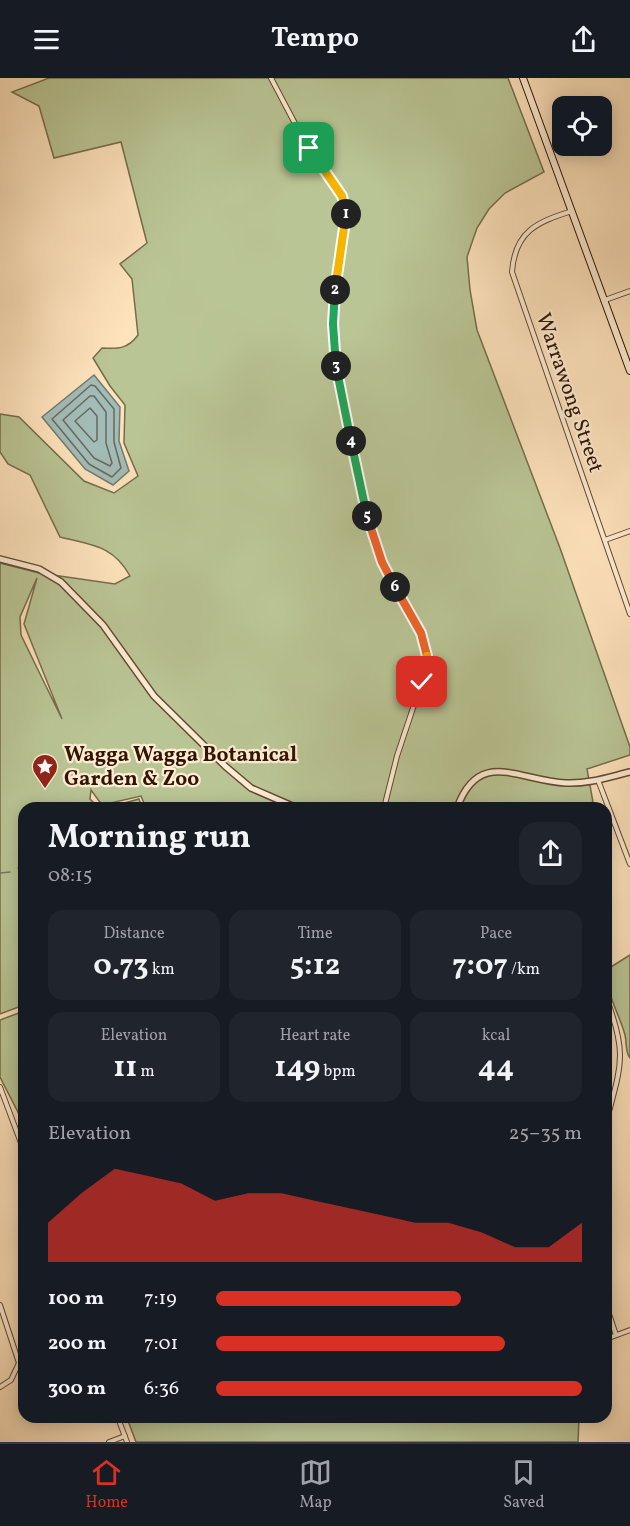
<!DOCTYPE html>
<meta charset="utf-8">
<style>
body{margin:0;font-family:Vollkorn,serif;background:#20242c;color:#f1f3f6;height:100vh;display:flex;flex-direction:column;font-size:22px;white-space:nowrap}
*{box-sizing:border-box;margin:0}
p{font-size:20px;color:#9ea1a6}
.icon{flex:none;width:33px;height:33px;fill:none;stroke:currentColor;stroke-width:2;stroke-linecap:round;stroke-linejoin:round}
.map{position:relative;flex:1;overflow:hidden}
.panel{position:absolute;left:18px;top:724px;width:594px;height:621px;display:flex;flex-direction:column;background:#171b24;border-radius:18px;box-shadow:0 3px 15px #0003}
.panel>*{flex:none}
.fabs{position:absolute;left:552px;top:18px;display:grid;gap:12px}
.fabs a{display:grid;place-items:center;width:60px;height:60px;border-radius:12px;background:#171b24;box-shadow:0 3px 15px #0003;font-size:30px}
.pin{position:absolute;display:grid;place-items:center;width:51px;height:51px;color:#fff;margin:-26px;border-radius:12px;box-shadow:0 3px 9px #0006}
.km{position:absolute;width:30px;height:30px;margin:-15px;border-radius:50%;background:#222;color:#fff;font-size:16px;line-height:30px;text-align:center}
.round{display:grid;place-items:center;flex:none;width:63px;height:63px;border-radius:18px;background:#20242c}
.head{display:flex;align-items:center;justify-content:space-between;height:102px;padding:0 30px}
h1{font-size:33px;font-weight:700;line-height:45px}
.figures{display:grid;grid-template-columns:repeat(3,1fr);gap:9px;height:102px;padding:6px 30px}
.figures div{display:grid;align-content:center;border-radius:15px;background:#20242c;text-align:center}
.figures b{font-size:30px;font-weight:700}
.figures small{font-size:16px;font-weight:400}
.figures p{font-size:16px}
.chart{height:168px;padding:12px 30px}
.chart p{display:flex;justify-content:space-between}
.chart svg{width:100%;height:108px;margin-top:6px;fill:#d93025;opacity:.7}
ul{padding:0 30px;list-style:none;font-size:20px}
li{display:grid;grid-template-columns:96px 72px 1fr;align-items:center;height:45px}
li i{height:15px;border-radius:8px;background:#d93025}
header{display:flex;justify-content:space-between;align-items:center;height:78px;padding:0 30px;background:#171b24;font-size:27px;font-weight:700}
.menu{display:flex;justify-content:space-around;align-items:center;height:84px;border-top:2px solid #363941;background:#171b24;font-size:16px;color:#9ea1a6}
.menu a{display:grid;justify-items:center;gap:3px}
.menu .active{color:#d93025}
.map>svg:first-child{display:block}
</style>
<header><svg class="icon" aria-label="menu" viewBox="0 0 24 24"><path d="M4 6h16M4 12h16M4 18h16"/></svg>Tempo<svg class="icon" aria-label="share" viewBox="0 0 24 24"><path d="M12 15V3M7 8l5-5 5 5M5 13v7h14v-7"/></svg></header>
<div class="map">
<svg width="630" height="1364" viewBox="0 0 630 1364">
<rect width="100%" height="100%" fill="#fee3bd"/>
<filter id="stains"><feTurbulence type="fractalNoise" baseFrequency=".00333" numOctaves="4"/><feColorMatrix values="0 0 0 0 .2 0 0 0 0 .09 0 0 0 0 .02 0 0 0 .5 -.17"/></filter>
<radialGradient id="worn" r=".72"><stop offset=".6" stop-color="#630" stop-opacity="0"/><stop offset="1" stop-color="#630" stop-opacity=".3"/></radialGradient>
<g fill="#bac595" stroke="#766c4b" stroke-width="1.5" fill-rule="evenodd">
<path d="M49,0H508L544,94L505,115L489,131L477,150L467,179L470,212L477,252L560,470L630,669V677L587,691L593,724L575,730H146L141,718L102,727L91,712L90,721L99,730H24V927L0,936V485L39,495L115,506L130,498C113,467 91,467 60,459L30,397L8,386L0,374V336L19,339L84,403L114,415L138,398L124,365L125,327L110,308L93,280L102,270C118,271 128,271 138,257L132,201L120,186L147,165L121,64L54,80L39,28L12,14ZM37,500L24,546L62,641L21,557L20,539Z"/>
<polygon points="139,721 142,730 106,730"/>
<path d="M630,877V980C625,974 627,965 625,957C619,935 606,916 606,892Z"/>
<polygon points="24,933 24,1046 0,999 0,942"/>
<polygon points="127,1340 579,1340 578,1364 136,1364"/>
</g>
<polygon fill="#a2bdb8" stroke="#75796f" stroke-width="1.5" points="94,297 120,329 119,363 129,393 113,407 85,391 42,339"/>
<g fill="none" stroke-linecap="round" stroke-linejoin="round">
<g stroke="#6a685c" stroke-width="1.5">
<polygon points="91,307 95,308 114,331 114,364 121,390 112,399 89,386 52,341"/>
<polygon points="90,318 94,318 106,334 106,365 112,385 110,388 94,380 63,342"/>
<polygon points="90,330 97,338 97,362 94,364 75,343"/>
</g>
<g stroke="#75796f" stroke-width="1.5">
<polyline points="18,790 24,790"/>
<polyline points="0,795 10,794"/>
</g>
<defs>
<g id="minor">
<polyline points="271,0 300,55 337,110 345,126 346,144 333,228 335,281 375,465 387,494 421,555 427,575 425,594 397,678 384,730"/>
<path d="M572,133C537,144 515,153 512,194L630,536"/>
<polyline points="605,222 630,213"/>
<polyline points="605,462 630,453"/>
<polyline points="598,702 630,786"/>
<path d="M606,919C628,977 621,987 606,1045"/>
<polyline points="0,1009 24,1073"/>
<polyline points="0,1227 19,1285 11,1302 0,1309"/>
<polyline points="606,1227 616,1257"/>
<polyline points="606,1261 630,1252"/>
<polyline points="118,1340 127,1364"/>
<polyline points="109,1364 125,1358"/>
</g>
<g id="tertiary">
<polyline points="0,481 39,491 61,504 103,547 154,618 225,688 251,710 297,730"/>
<path d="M457,730C479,669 519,703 566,705C588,706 609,699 630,694"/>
</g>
<polyline id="secondary" points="523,0 630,293"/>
</defs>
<use href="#minor" stroke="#644830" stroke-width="6"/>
<use href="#tertiary" stroke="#644830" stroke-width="8"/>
<use href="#secondary" stroke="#311401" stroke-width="8"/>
<use href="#minor" stroke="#feedd4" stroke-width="4"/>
<use href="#tertiary" stroke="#feedd4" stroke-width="5"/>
<use href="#secondary" stroke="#feedd4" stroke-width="6"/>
</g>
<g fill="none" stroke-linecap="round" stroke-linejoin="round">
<defs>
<polyline id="split-1" points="309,70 342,118 346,136"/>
<polyline id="split-2" points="335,212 346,136"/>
<polyline id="split-3" points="335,212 333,246 336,288"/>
<polyline id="split-4" points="336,288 351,363"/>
<polyline id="split-5" points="351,363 367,438"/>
<polyline id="split-6" points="367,438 382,484 395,509"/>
<polyline id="split-7" points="395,509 421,555 427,578"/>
<polyline id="split-8" points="422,604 427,578"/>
</defs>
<use href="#split-1" stroke="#fff" stroke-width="12"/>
<use href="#split-2" stroke="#fff" stroke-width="12"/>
<use href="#split-3" stroke="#fff" stroke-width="12"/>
<use href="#split-4" stroke="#fff" stroke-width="12"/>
<use href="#split-5" stroke="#fff" stroke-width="12"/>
<use href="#split-6" stroke="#fff" stroke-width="12"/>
<use href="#split-7" stroke="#fff" stroke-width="12"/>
<use href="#split-8" stroke="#fff" stroke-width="12"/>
<use href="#split-1" stroke="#f5b400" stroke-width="8"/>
<use href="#split-2" stroke="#f5b400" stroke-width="8"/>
<use href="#split-3" stroke="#22a559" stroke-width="8"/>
<use href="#split-4" stroke="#22a559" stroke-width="8"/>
<use href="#split-5" stroke="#22a559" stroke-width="8"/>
<use href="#split-6" stroke="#f0652b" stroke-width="8"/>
<use href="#split-7" stroke="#f0652b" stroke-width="8"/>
<use href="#split-8" stroke="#f5b400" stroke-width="8"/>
</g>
<defs>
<symbol id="sight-pin" viewBox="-11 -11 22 30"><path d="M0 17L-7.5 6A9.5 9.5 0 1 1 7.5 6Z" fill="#8f2418" stroke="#feedd4"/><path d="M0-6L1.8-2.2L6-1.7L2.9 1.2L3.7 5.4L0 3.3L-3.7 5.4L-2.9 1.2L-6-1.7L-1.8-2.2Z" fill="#fff"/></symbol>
</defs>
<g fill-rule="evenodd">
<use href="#sight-pin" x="30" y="674" width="30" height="40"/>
</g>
<g text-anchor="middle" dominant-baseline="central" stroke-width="4.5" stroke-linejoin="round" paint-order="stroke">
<g font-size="21" fill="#311401" stroke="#feedd4">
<text transform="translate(569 315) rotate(71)">Warrawong Street</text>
</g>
<g font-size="21" font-weight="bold" fill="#311401" stroke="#feedd4" text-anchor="start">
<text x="64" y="677">Wagga Wagga Botanical<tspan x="64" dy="24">Garden &amp; Zoo</tspan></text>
</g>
</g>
<rect width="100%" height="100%" filter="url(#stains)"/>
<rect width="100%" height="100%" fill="url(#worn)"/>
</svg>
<div class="fabs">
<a><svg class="icon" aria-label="locate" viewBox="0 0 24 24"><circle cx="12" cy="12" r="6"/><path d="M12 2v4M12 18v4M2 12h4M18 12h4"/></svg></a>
</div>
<div class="pin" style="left:309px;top:70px;background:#1e9e55"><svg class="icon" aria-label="arrive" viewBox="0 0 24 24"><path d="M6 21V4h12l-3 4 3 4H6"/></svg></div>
<div class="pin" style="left:422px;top:604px;background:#d93025"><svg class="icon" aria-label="check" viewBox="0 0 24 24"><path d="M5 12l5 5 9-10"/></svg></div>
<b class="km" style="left:346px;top:136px">1</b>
<b class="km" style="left:335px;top:212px">2</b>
<b class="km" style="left:336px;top:288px">3</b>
<b class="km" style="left:351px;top:363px">4</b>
<b class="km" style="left:367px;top:438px">5</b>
<b class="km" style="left:395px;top:509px">6</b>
<section class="panel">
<div class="head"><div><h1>Morning run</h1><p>08:15</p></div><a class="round"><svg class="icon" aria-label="share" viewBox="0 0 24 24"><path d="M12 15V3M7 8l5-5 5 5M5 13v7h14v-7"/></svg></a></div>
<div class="figures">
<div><p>Distance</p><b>0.73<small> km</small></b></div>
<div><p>Time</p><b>5:12</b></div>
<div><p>Pace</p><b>7:07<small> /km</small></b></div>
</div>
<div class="figures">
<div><p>Elevation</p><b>11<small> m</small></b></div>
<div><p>Heart rate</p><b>149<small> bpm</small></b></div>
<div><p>kcal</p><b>44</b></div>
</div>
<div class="chart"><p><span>Elevation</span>25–35 m</p>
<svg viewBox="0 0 160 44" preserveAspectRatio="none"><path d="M0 44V28L10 16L20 6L30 9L40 12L50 19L60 16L70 16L80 19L90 22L100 25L110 28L120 28L130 32L140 38L150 38L160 28V44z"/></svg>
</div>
<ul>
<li><b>100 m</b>7:19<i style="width:67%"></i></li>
<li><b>200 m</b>7:01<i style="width:79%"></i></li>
<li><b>300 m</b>6:36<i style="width:100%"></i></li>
</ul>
</section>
</div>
<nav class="menu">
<a class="active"><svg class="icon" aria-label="home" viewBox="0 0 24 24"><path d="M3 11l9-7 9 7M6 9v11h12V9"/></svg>Home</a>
<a><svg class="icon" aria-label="map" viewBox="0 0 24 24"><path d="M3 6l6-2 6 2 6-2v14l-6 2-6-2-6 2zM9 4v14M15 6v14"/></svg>Map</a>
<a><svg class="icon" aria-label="saved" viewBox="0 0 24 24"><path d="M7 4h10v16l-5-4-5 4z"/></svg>Saved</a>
</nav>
